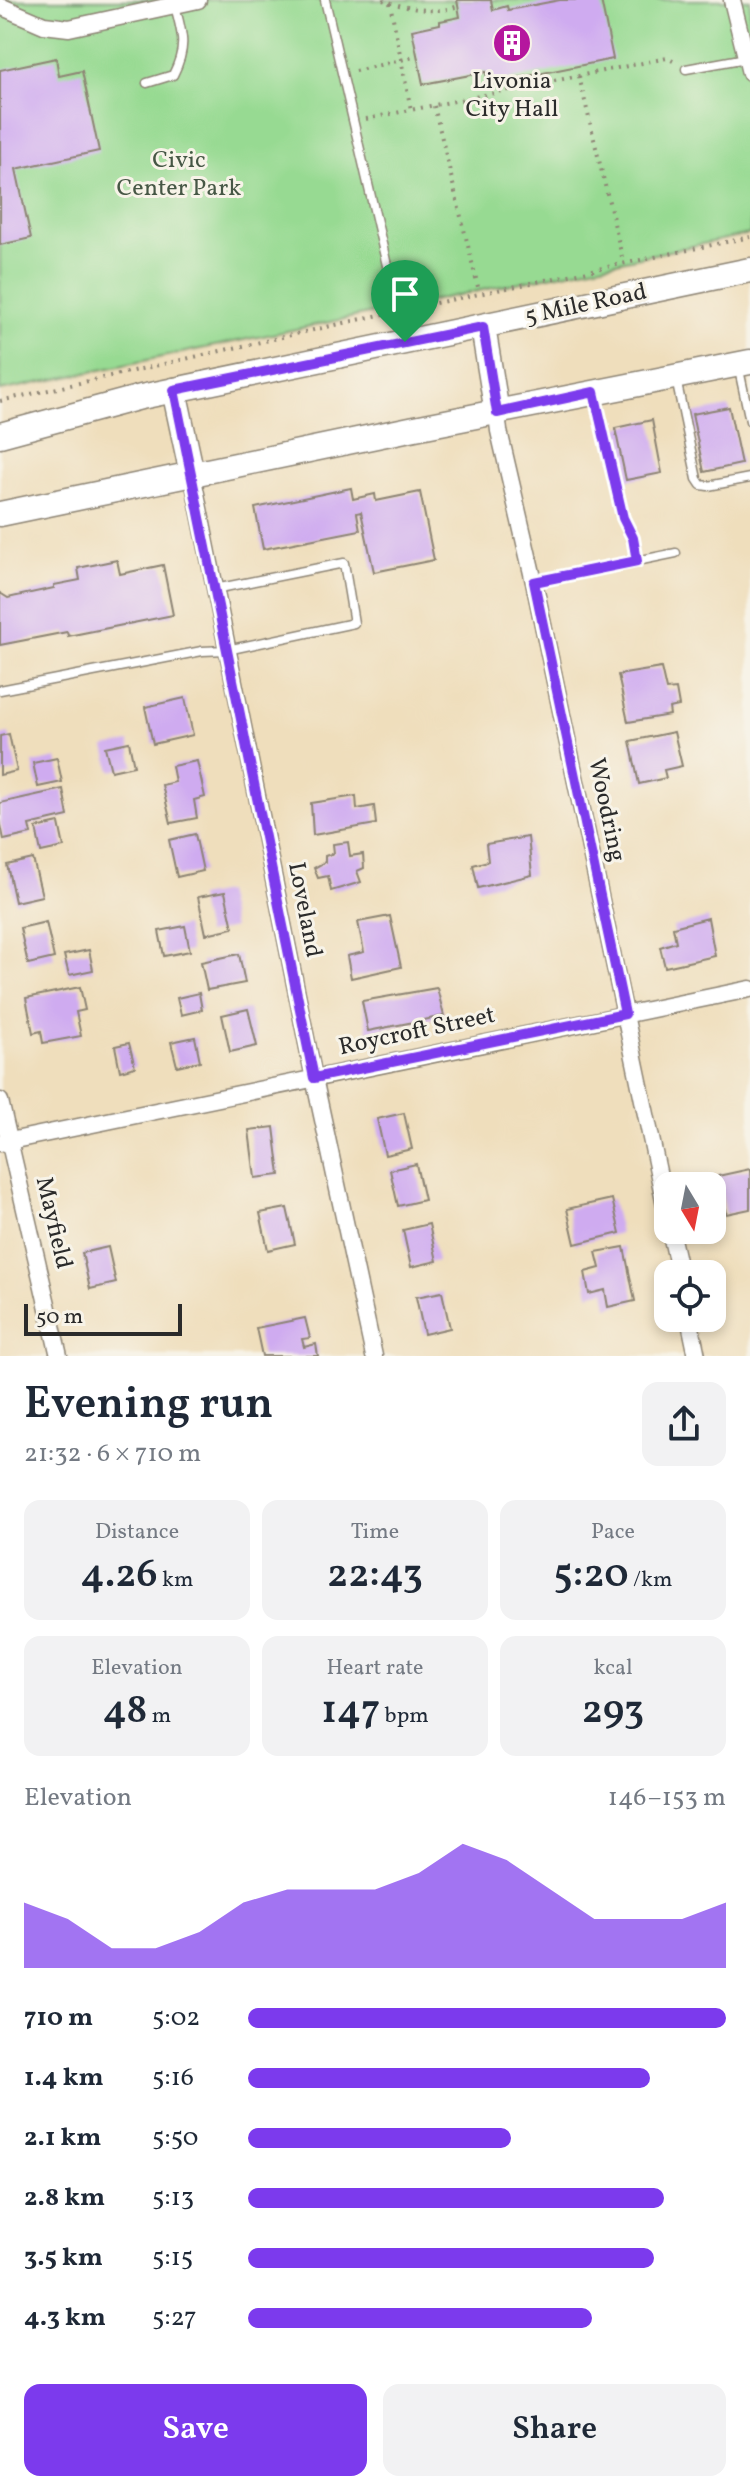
<!DOCTYPE html>
<meta charset="utf-8">
<style>
body{margin:0;font-family:Vollkorn,serif;background:#f2f2f3;color:#1f2937;height:100vh;display:flex;flex-direction:column;font-size:30px;white-space:nowrap}
*{box-sizing:border-box;margin:0}
p{font-size:26px;color:#747a83}
.icon{flex:none;width:44px;height:44px;fill:none;stroke:currentColor;stroke-width:2;stroke-linecap:round;stroke-linejoin:round}
.map{position:relative;height:1356px;overflow:hidden}
.sheet{display:flex;flex-direction:column;background:#fff;flex:1}
.sheet>*{flex:none}
.needle{width:52px;rotate:170deg}
.fabs{position:absolute;left:654px;top:1172px;display:grid;gap:16px}
.fabs a{display:grid;place-items:center;width:72px;height:72px;border-radius:16px;background:#fff;box-shadow:0 4px 12px #0003;font-size:40px}
.scale{position:absolute;left:24px;bottom:20px;width:158px;box-sizing:border-box;padding-left:8px;border:4px solid #2b2b2b;border-top:0;font-size:22px;line-height:28px;white-space:nowrap;color:#2b2b2b;-webkit-text-stroke:6px #f7f3e8;paint-order:stroke}
.pin{position:absolute;display:grid;place-items:center;width:68px;height:68px;color:#fff;margin:-82px -34px;border-radius:50% 50% 50% 0;rotate:-45deg;box-shadow:0 0 8px #0007}
.pin .icon{rotate:45deg}
.round{display:grid;place-items:center;flex:none;width:84px;height:84px;border-radius:16px;background:#f2f2f3}
.overview{display:flex;align-items:center;justify-content:space-between;height:136px;padding:0 24px}
h1{font-size:44px;font-weight:600;line-height:60px}
.metrics{display:grid;grid-template-columns:repeat(3,1fr);gap:12px;height:136px;padding:8px 24px}
.metrics div{display:grid;align-content:center;border-radius:16px;background:#f2f2f3;text-align:center}
.metrics b{font-size:40px;font-weight:600}
.metrics small{font-size:22px;font-weight:400}
.metrics p{font-size:22px}
.chart{height:224px;padding:16px 24px}
.chart p{display:flex;justify-content:space-between}
.chart svg{width:100%;height:144px;margin-top:8px;fill:#7c3aed;opacity:.7}
.action{display:flex;gap:16px;margin-top:auto;padding:16px 24px}
.action a{flex:1;height:92px;border-radius:16px;background:#7c3aed;color:#fff;font-size:32px;font-weight:600;line-height:92px;text-align:center}
.action a+a{background:#f2f2f3;color:#1f2937}
ul{padding:0 24px;list-style:none;font-size:26px}
li{display:grid;grid-template-columns:128px 96px 1fr;align-items:center;height:60px}
li i{height:20px;border-radius:10px;background:#7c3aed}
.map>svg:first-child{display:block}
</style>
<div class="map">
<svg width="750" height="1356" viewBox="0 0 750 1356">
<rect width="100%" height="100%" fill="#f7f3e8"/>
<filter id="ink" filterUnits="userSpaceOnUse"><feTurbulence type="fractalNoise" baseFrequency=".0125" numOctaves="2"/><feDisplacementMap in="SourceGraphic" scale="16" xChannelSelector="R" yChannelSelector="G"/><feConvolveMatrix kernelMatrix="1 2 1 2 8 2 1 2 1" color-interpolation-filters="sRGB"/></filter>
<filter id="wash" filterUnits="userSpaceOnUse"><feTurbulence type="fractalNoise" baseFrequency=".006" numOctaves="4" result="noise"/><feDisplacementMap in="SourceGraphic" scale="32" xChannelSelector="R" yChannelSelector="G"/><feGaussianBlur stdDeviation="1.8" result="paint"/><feColorMatrix in="noise" values="0 0 0 0 0 0 0 0 0 0 0 0 0 0 0 0 0 1.4 0 .05"/><feComposite in="paint" operator="in"/></filter>
<g filter="url(#wash)">
<rect width="100%" height="100%" fill="#efdebc"/>
<polygon fill="#97da92" stroke="#61825e" stroke-width="2" points="0,0 750,0 750,234 0,391"/>
<g id="blocks">
<g fill="#cfabf0">
<polygon points="457,0 491,0 493,10 507,6 508,10 560,0 601,0 613,59 488,84 486,72 423,84 412,30 440,24 440,21 460,17"/>
<polygon points="56,58 59,76 82,71 99,151 16,169 31,238 0,245 0,70"/>
<polygon points="729,407 741,464 704,472 692,414"/>
<polygon points="652,420 662,473 626,480 615,428"/>
<polygon points="351,488 353,499 375,494 376,501 420,492 434,560 374,572 361,512 357,513 360,530 263,549 255,508"/>
<polygon points="117,560 120,574 163,565 173,615 68,636 67,632 0,645 0,593 8,598 54,588 54,585 80,580 78,568"/>
<polygon points="661,668 666,690 676,689 679,706 669,708 670,715 628,722 618,675"/>
<polygon points="185,698 193,735 153,744 145,707"/>
<polygon points="674,732 682,766 664,770 666,778 639,784 630,741"/>
<polygon points="9,734 17,771 0,775 0,736"/>
<polygon points="129,742 134,766 111,771 105,747"/>
<polygon points="57,758 62,782 38,787 33,763"/>
<polygon points="197,761 205,797 194,800 197,818 171,823 162,785 175,782 172,766"/>
<polygon points="63,789 68,816 29,825 31,834 4,840 0,820 0,803"/>
<polygon points="356,796 357,809 374,806 376,824 313,835 311,803"/>
<polygon points="59,823 64,847 41,852 36,828"/>
<polygon points="195,834 203,871 177,877 169,840"/>
<polygon points="528,837 532,875 478,888 473,865 488,861 486,844"/>
<polygon points="348,842 350,856 363,854 364,868 357,871 361,882 331,891 328,876 318,878 314,868 325,862 325,856 334,853 333,844"/>
<polygon points="33,859 42,896 15,902 7,865"/>
<polygon points="225,892 233,928 206,934 198,897"/>
<polygon points="390,916 401,967 351,978 347,956 364,952 358,922"/>
<polygon points="708,918 715,956 665,967 660,947 676,942 673,927"/>
<polygon points="46,922 54,958 28,964 20,928"/>
<polygon points="185,926 190,951 164,956 159,931"/>
<polygon points="89,950 93,970 69,975 64,955"/>
<polygon points="239,954 245,983 207,990 201,962"/>
<polygon points="80,987 85,1010 76,1012 81,1036 43,1043 41,1031 33,1033 26,998"/>
<polygon points="437,988 444,1016 368,1031 362,1001"/>
<polygon points="199,993 202,1010 181,1015 177,998"/>
<polygon points="248,1009 257,1046 230,1052 222,1015"/>
<polygon points="195,1037 200,1061 177,1066 171,1042"/>
<polygon points="129,1043 135,1067 120,1071 115,1046"/>
<polygon points="404,1113 412,1149 385,1155 377,1119"/>
<polygon points="274,1127 280,1175 255,1178 249,1130"/>
<polygon points="416,1164 424,1200 398,1206 390,1170"/>
<polygon points="750,1169 750,1209 726,1214 718,1176"/>
<polygon points="612,1199 620,1233 575,1244 567,1209"/>
<polygon points="287,1208 295,1244 268,1250 260,1213"/>
<polygon points="429,1224 437,1261 411,1267 403,1230"/>
<polygon points="108,1247 116,1283 90,1289 82,1253"/>
<polygon points="624,1247 635,1301 608,1307 605,1290 589,1294 585,1272 600,1268 596,1252"/>
<polygon points="442,1292 450,1328 424,1334 416,1297"/>
<polygon points="305,1318 310,1338 302,1339 304,1347 316,1344 318,1356 262,1356 256,1328"/>
</g>
</g>
</g>
<g filter="url(#ink)">
<use href="#blocks" fill-opacity="0" stroke="#8d8474" stroke-width="2"/>
<g fill="none" stroke-linecap="round" stroke-linejoin="round">
<defs>
<g id="lane">
<polyline points="325,0 404,338"/>
<polyline points="686,69 746,58"/>
<path d="M147,83L173,75C187,47 183,36 175,6"/>
<polyline points="738,365 750,421"/>
<polyline points="676,379 697,479 701,485 708,486 750,478"/>
<polyline points="595,396 623,518 633,538 637,561"/>
<polyline points="534,582 676,553"/>
<polyline points="0,690 202,651 227,650 354,623 344,563 215,589"/>
</g>
<g id="street">
<polyline points="732,0 750,73"/>
<polyline points="0,6 44,25 69,28 198,0"/>
<polyline points="497,413 499,431 534,582 668,1219"/>
<polyline points="192,474 314,1078 374,1356"/>
<polyline points="0,1101 59,1356"/>
<polyline points="0,1143 750,989"/>
<polyline points="670,1230 680,1274"/>
<polyline points="689,1318 697,1356"/>
</g>
<g id="secondary">
<polyline points="483,327 497,413"/>
<polyline points="174,390 192,474"/>
<polyline points="0,435 141,397 750,270"/>
<polyline points="0,514 415,428 750,362"/>
</g>
</defs>
<use href="#lane" stroke="#8d8474" stroke-width="11"/>
<use href="#street" stroke="#8d8474" stroke-width="19"/>
<use href="#secondary" stroke="#8d8474" stroke-width="27"/>
<g stroke="#8d8474" stroke-width="4" stroke-dasharray="2 6" stroke-linecap="butt">
<path d="M383,0C405,8 436,15 458,6"/>
<polyline points="390,3 411,110"/>
<polyline points="355,71 418,56"/>
<polyline points="579,76 623,261"/>
<polyline points="434,106 479,291"/>
<polyline points="366,119 667,58 673,61"/>
<polyline points="412,308 750,237"/>
<polyline points="0,401 384,314"/>
</g>
<use href="#lane" stroke="#fff" stroke-width="8"/>
<use href="#street" stroke="#fff" stroke-width="16"/>
<use href="#secondary" stroke="#fff" stroke-width="24"/>
</g>
</g>
<g fill="none" stroke-linecap="round" stroke-linejoin="round" filter="url(#ink)">
<defs>
<polygon id="route" points="483,327 497,413 594,392 623,518 633,538 637,561 534,582 625,1014 314,1078 174,390"/>
</defs>
<use href="#route" stroke="#fff" stroke-width="16"/>
<use href="#route" stroke="#7c3aed" stroke-width="10"/>
</g>
<defs>
<symbol id="building-disc" viewBox="-11 -11 22 22"><circle r="9.5" fill="#b5179e" stroke="#f7f3e8"/><path d="M-4-6H4V6H1V3H-1V6H-4ZM-2.5-4.3h1.7v1.8h-1.7ZM.8-4.3h1.7v1.8H.8ZM-2.5-1h1.7V.8h-1.7ZM.8-1h1.7V.8H.8Z" fill="#fff"/></symbol>
</defs>
<g fill-rule="evenodd">
<use href="#building-disc" x="490" y="21" width="44" height="44"/>
</g>
<g text-anchor="middle" dominant-baseline="central" stroke-width="6" stroke-linejoin="round" paint-order="stroke">
<g font-size="24" fill="#2b2b2b" stroke="#f7f3e8">
<text x="512" y="82">Livonia<tspan x="512" dy="28">City Hall</tspan></text>
</g>
<g font-size="24" fill="#465745" stroke="#f7f3e8">
<text x="179" y="161">Civic<tspan x="179" dy="28">Center Park</tspan></text>
</g>
<g font-size="24" fill="#2b2b2b" stroke="#f7f3e8">
<text transform="translate(586 305) rotate(-12)">5 Mile Road</text>
<text transform="translate(606 810) rotate(78)">Woodring</text>
<text transform="translate(304 910) rotate(79)">Loveland</text>
<text transform="translate(417 1032) rotate(-12)">Roycroft Street</text>
<text transform="translate(53 1223) rotate(77)">Mayfield</text>
</g>
</g>
</svg>
<div class="fabs">
<a><svg class="needle" viewBox="-14 -14 28 28"><path d="M0-13l5 13h-10z" fill="#e53935"/><path d="M0 13l5-13h-10z" fill="#747a83"/></svg></a>
<a><svg class="icon" aria-label="locate" viewBox="0 0 24 24"><circle cx="12" cy="12" r="6"/><path d="M12 2v4M12 18v4M2 12h4M18 12h4"/></svg></a>
</div>
<div class="scale">50 m</div>
<div class="pin" style="left:405px;top:342px;background:#1e9e55"><svg class="icon" aria-label="arrive" viewBox="0 0 24 24"><path d="M6 21V4h12l-3 4 3 4H6"/></svg></div>
</div>
<section class="sheet">
<div class="overview"><div><h1>Evening run</h1><p>21:32 · 6 × 710 m</p></div><a class="round"><svg class="icon" aria-label="share" viewBox="0 0 24 24"><path d="M12 15V3M7 8l5-5 5 5M5 13v7h14v-7"/></svg></a></div>
<div class="metrics">
<div><p>Distance</p><b>4.26<small> km</small></b></div>
<div><p>Time</p><b>22:43</b></div>
<div><p>Pace</p><b>5:20<small> /km</small></b></div>
</div>
<div class="metrics">
<div><p>Elevation</p><b>48<small> m</small></b></div>
<div><p>Heart rate</p><b>147<small> bpm</small></b></div>
<div><p>kcal</p><b>293</b></div>
</div>
<div class="chart"><p><span>Elevation</span>146–153 m</p>
<svg viewBox="0 0 160 44" preserveAspectRatio="none"><path d="M0 44V24L10 29L20 38L30 38L40 33L50 24L60 20L70 20L80 20L90 15L100 6L110 11L120 20L130 29L140 29L150 29L160 24V44z"/></svg>
</div>
<ul>
<li><b>710 m</b>5:02<i style="width:100%"></i></li>
<li><b>1.4 km</b>5:16<i style="width:84%"></i></li>
<li><b>2.1 km</b>5:50<i style="width:55%"></i></li>
<li><b>2.8 km</b>5:13<i style="width:87%"></i></li>
<li><b>3.5 km</b>5:15<i style="width:85%"></i></li>
<li><b>4.3 km</b>5:27<i style="width:72%"></i></li>
</ul>
<div class="action"><a>Save</a><a>Share</a></div>
</section>
